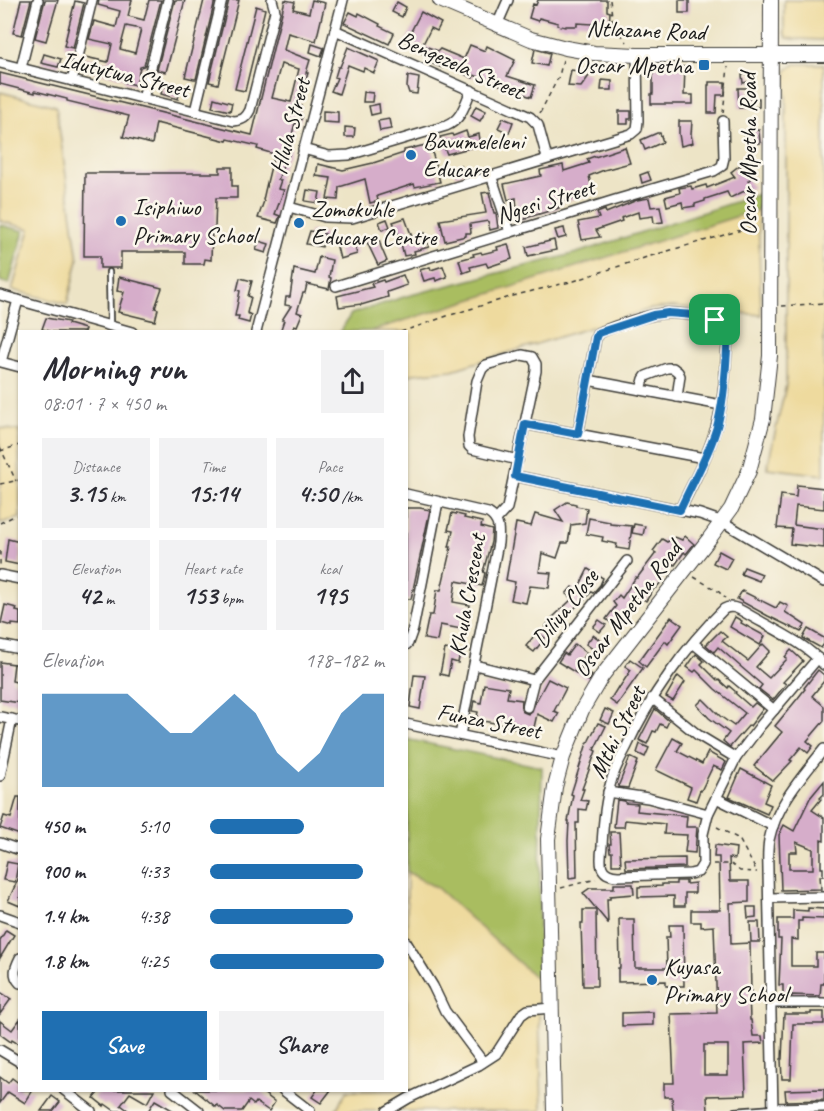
<!DOCTYPE html>
<meta charset="utf-8">
<style>
body{margin:0;font-family:Caveat,sans-serif;background:#f2f2f3;color:#2b2b33;height:100vh;display:flex;flex-direction:column;font-size:22px;white-space:nowrap}
*{box-sizing:border-box;margin:0}
p{font-size:20px;color:#7c7c81}
.icon{flex:none;width:33px;height:33px;fill:none;stroke:currentColor;stroke-width:2;stroke-linecap:round;stroke-linejoin:round}
.map{position:relative;flex:1;overflow:hidden}
.sheet{position:absolute;left:18px;top:330px;width:390px;height:762px;display:flex;flex-direction:column;background:#fff;border-radius:0px;box-shadow:0 2px 4px #0004}
.sheet>*{flex:none}
.pin{position:absolute;display:grid;place-items:center;width:51px;height:51px;color:#fff;margin:-26px;border-radius:12px;box-shadow:0 3px 9px #0006}
.round{display:grid;place-items:center;flex:none;width:63px;height:63px;border-radius:0px;background:#f2f2f3}
.overview{display:flex;align-items:center;justify-content:space-between;height:102px;padding:0 24px}
h1{font-size:33px;font-weight:700;line-height:45px}
.figures{display:grid;grid-template-columns:repeat(3,1fr);gap:9px;height:102px;padding:6px 24px}
.figures div{display:grid;align-content:center;border-radius:0px;background:#f2f2f3;text-align:center}
.figures b{font-size:26px;font-weight:700}
.figures small{font-size:16px;font-weight:400}
.figures p{font-size:16px}
.chart{height:168px;padding:12px 24px}
.chart p{display:flex;justify-content:space-between}
.chart svg{width:100%;height:108px;margin-top:6px;fill:#1f6fb2;opacity:.7}
.primary-button{display:flex;gap:12px;margin-top:auto;padding:12px 24px}
.primary-button a{flex:1;height:69px;border-radius:0px;background:#1f6fb2;color:#fff;font-size:24px;font-weight:700;line-height:69px;text-align:center}
.primary-button a+a{background:#f2f2f3;color:#2b2b33}
ul{padding:0 24px;list-style:none;font-size:20px}
li{display:grid;grid-template-columns:96px 72px 1fr;align-items:center;height:45px}
li i{height:15px;border-radius:8px;background:#1f6fb2}
.map>svg:first-child{display:block}
</style>
<div class="map">
<svg width="824" height="1111" viewBox="0 0 824 1111">
<rect width="100%" height="100%" fill="#fbf7ec"/>
<filter id="ink" filterUnits="userSpaceOnUse"><feTurbulence type="fractalNoise" baseFrequency=".0167" numOctaves="2"/><feDisplacementMap in="SourceGraphic" scale="12" xChannelSelector="R" yChannelSelector="G"/><feConvolveMatrix kernelMatrix="1 2 1 2 8 2 1 2 1" color-interpolation-filters="sRGB"/></filter>
<filter id="wash" filterUnits="userSpaceOnUse"><feTurbulence type="fractalNoise" baseFrequency=".008" numOctaves="4" result="noise"/><feDisplacementMap in="SourceGraphic" scale="24" xChannelSelector="R" yChannelSelector="G"/><feGaussianBlur stdDeviation="1.35" result="paint"/><feColorMatrix in="noise" values="0 0 0 0 0 0 0 0 0 0 0 0 0 0 0 0 0 1.4 0 .05"/><feComposite in="paint" operator="in"/></filter>
<g filter="url(#wash)">
<rect width="100%" height="100%" fill="#ede4c6"/>
<g fill="#a9bd61" stroke="#626c3e" stroke-width="1.5">
<polygon points="759,194 758,210 371,331 340,332 351,314 407,296 577,253"/>
<polygon points="0,225 24,231 9,284 0,281"/>
<polygon points="406,739 542,767 538,980 437,888 407,872"/>
</g>
<g fill="#eeda9e" stroke="#857b5d" stroke-width="1.5">
<polygon points="784,0 824,0 824,40 794,39 787,38 784,32"/>
<polygon points="795,64 824,64 824,475 767,468 786,385 786,71"/>
<polygon points="0,92 56,106 78,260 67,304 12,290 30,229 0,221"/>
<polygon points="758,210 761,315 673,307 650,309 452,370 413,374 407,376 406,332 371,331"/>
<polygon points="0,428 19,431 20,518 0,523"/>
<polygon points="407,872 437,888 538,980 542,1111 335,1111 347,1091 406,1090"/>
</g>
<g id="blocks">
<g fill="#d6adca" fill-rule="evenodd">
<polygon points="21,0 31,0 22,35 13,33"/>
<polygon points="45,0 58,0 46,41 35,38"/>
<path d="M99,0H132L128,16L144,20L149,0H161L144,66L140,67L136,85L124,82L125,78L82,69L85,57L108,62L112,44L89,39L94,21L116,27L120,11L98,5ZM126,26L141,29L135,53L120,49Z"/>
<polygon points="175,0 185,0 166,72 157,70"/>
<polygon points="204,0 215,0 196,79 194,79 185,77"/>
<polygon points="229,0 239,0 218,84 209,82"/>
<path d="M285,0L295,2L293,9L309,13L312,0L325,3L316,41L288,33L284,50L310,60L306,73H308L305,83H303L298,105L301,106L299,116L302,117L299,124L295,123L289,146L291,147L288,157H286L278,180H281L278,189L284,190L275,214L280,216L277,223L258,218L264,201L263,200L265,191L274,154L257,149L258,146L228,139L227,141L156,123L152,144L123,137L129,116L67,101V99L35,91V93L0,84V73L252,135ZM281,64L299,69L291,102L272,98Z"/>
<polygon points="538,0 607,0 607,11 610,12 609,25 577,23 577,26 566,26 565,27 557,25 558,23 539,18 538,21 529,18 533,4 536,5"/>
<rect x="679" y="0" width="10" height="13"/>
<polygon points="75,1 84,3 73,48 64,46"/>
<polygon points="397,2 406,7 402,17 392,12"/>
<polygon points="256,6 265,9 245,91 235,89"/>
<polygon points="350,12 358,16 359,13 380,24 379,26 394,33 389,44 344,23"/>
<polygon points="421,12 441,23 437,31 431,28 421,48 406,41"/>
<polygon points="312,44 324,48 321,56 310,52"/>
<polygon points="470,45 485,51 487,46 515,60 507,76 535,85 531,97 495,83 495,84 474,75 473,78 462,73 463,70 445,63 443,68 433,64 435,59 422,53 425,46 438,51 440,49 464,59"/>
<polygon points="348,47 379,61 374,73 364,68 363,71 348,65 339,94 331,91 337,78 335,77 338,67 340,67"/>
<polygon points="535,49 550,53 547,66 532,63"/>
<polygon points="44,54 61,59 58,67 41,63"/>
<polygon points="670,66 685,67 684,95 693,95 693,104 651,104 651,94 653,94 653,67"/>
<polygon points="571,70 591,73 581,87 568,86"/>
<polygon points="750,73 752,81 743,83 742,75"/>
<polygon points="408,76 419,78 417,94 409,93 407,87"/>
<polygon points="602,80 612,81 612,90 601,90"/>
<polygon points="709,82 725,82 725,95 717,95 716,113 708,113 708,85 709,85"/>
<polygon points="163,86 180,90 178,99 161,94"/>
<polygon points="738,88 748,88 749,99 759,98 759,107 739,108"/>
<polygon points="364,92 373,93 372,102 363,102"/>
<polygon points="214,98 232,103 230,111 212,107"/>
<polygon points="379,104 380,113 371,115 369,106"/>
<polygon points="476,106 486,111 480,121 471,116"/>
<polygon points="323,111 338,112 338,123 323,122"/>
<polygon points="619,111 631,111 631,119 628,119 628,124 619,124"/>
<polygon points="503,118 513,122 509,133 498,128"/>
<polygon points="389,119 391,129 380,131 378,121"/>
<polygon points="679,121 692,121 691,135 693,143 681,146 679,134"/>
<polygon points="345,127 355,128 354,137 345,137"/>
<polygon points="759,130 760,143 746,144 745,131"/>
<polygon points="466,131 468,137 479,134 481,145 447,154 440,137 452,134 453,136"/>
<polygon points="657,133 660,133 663,142 645,150 641,140"/>
<polygon points="430,144 440,182 415,187 414,184 377,196 378,201 370,203 365,179 339,187 338,200 327,199 331,178 316,176 318,164 343,170 373,163 404,153 404,150"/>
<polygon points="625,147 630,163 604,170 589,176 593,194 557,203 559,208 526,218 526,219 518,220 516,198 508,200 504,184 541,176 540,170 563,165 564,171 589,163 587,159 595,156 595,157"/>
<polygon points="461,165 463,173 456,176 453,168"/>
<polygon points="740,165 751,178 748,181 753,187 730,198 727,192 705,199 705,201 695,204 695,206 683,208 682,202 667,206 665,197 680,193 679,188 691,186 692,189 706,185 707,188 735,177 731,172"/>
<polygon points="220,167 232,167 232,186 237,186 237,198 216,198 215,228 212,228 211,260 205,259 204,264 185,264 185,252 121,252 121,268 100,268 100,256 84,256 85,173 220,173"/>
<polygon points="648,172 651,180 642,183 640,175"/>
<polygon points="307,190 320,192 318,203 305,201"/>
<polygon points="489,192 494,213 496,213 498,228 490,230 488,221 470,224 471,233 466,233 466,236 445,241 440,220 486,213 482,193"/>
<polygon points="649,198 651,207 660,206 663,222 654,223 653,216 639,218 638,212 621,218 622,221 596,230 600,237 582,240 578,222 599,218 597,213 605,210 606,213 637,200"/>
<polygon points="405,218 412,237 425,233 429,247 414,251 415,254 404,256 399,235 393,222"/>
<polygon points="387,219 390,227 382,230 379,222"/>
<polygon points="564,228 566,237 558,239 555,230"/>
<polygon points="310,231 325,234 322,247 306,244"/>
<polygon points="378,235 381,247 387,261 378,265 365,238"/>
<polygon points="554,240 556,250 528,256 526,247"/>
<polygon points="259,241 269,244 266,253 256,250"/>
<polygon points="354,243 357,254 340,259 337,247"/>
<polygon points="508,244 512,259 488,267 486,263 470,267 471,270 463,273 459,260 474,256 473,254 481,252 482,254 498,250 497,247"/>
<polygon points="319,257 332,260 329,277 331,278 329,289 307,284 305,293 303,293 297,312 302,314 297,326 294,325 292,332 280,332 284,320 282,320 291,306 285,305 286,297 290,297 294,269 315,274"/>
<polygon points="443,266 447,277 436,281 435,278 424,281 420,270 430,267 431,270"/>
<polygon points="403,275 407,285 387,292 388,297 361,305 361,304 339,307 337,296 373,287 371,284 383,280 384,282"/>
<polygon points="119,277 162,288 155,308 158,309 155,321 118,312 124,292 117,291"/>
<polygon points="240,278 252,281 248,296 251,297 247,313 251,315 249,323 238,320 239,316 235,316 240,291 237,290"/>
<polygon points="46,318 69,322 68,324 85,329 84,332 51,332 42,329"/>
<polygon points="797,485 824,488 824,509 796,506 794,525 824,529 824,548 790,544 792,529 777,528 781,495 796,497"/>
<polygon points="567,502 576,504 576,506 587,508 585,523 571,525 568,543 562,543 557,558 542,553 539,572 551,573 549,588 530,586 526,603 511,600 515,582 506,580 516,523 531,526 535,514 563,522 555,510"/>
<polygon points="406,508 420,508 430,510 411,599 406,599"/>
<polygon points="452,513 465,516 464,518 482,522 481,527 492,530 491,542 483,572 485,573 482,586 456,581 453,602 470,605 469,616 464,615 461,629 440,625 437,641 424,639 429,615 433,615 437,590 441,590 451,547 449,547 453,531 448,530"/>
<polygon points="589,518 610,522 610,524 632,526 629,550 616,548 617,544 602,541 603,537 586,534"/>
<polygon points="634,524 645,526 643,535 632,533"/>
<polygon points="685,536 694,544 686,554 684,552 675,565 673,564 661,579 663,580 656,588 655,587 646,601 639,596 613,624 606,619 616,606 613,602 619,595 622,598 636,577 637,578 656,553 653,551 662,539 667,542 675,537 682,540"/>
<polygon points="8,539 20,542 20,565 5,562"/>
<polygon points="719,551 732,558 726,569 713,563"/>
<polygon points="744,567 762,574 759,581 741,574"/>
<polygon points="588,569 603,578 600,585 593,593 591,592 580,605 579,604 564,618 554,633 545,627 552,618 572,599 566,594 572,587 577,591"/>
<polygon points="742,591 776,608 780,602 788,606 785,612 805,625 801,632 768,616 737,599"/>
<polygon points="5,605 17,608 16,611 20,612 20,625 12,624 12,626 1,623"/>
<polygon points="671,617 682,625 668,644 665,641 646,667 639,661"/>
<polygon points="735,617 742,621 741,623 765,636 760,645 730,627"/>
<polygon points="599,620 606,625 600,632 593,627"/>
<polygon points="808,629 824,638 824,644 821,648 803,638"/>
<polygon points="720,631 727,637 722,641 748,661 763,644 770,651 756,667 769,678 787,659 785,657 791,650 803,661 783,682 786,684 773,700 759,689 762,685 718,647 714,652 706,645"/>
<polygon points="537,632 545,638 534,652 526,646"/>
<polygon points="593,635 604,643 597,652 586,644"/>
<polygon points="575,644 587,653 578,665 592,676 589,681 558,662 564,653 567,655"/>
<polygon points="445,649 460,652 458,663 451,661 448,676 440,674"/>
<polygon points="696,654 704,661 701,664 718,681 719,680 728,688 729,686 736,692 735,693 751,707 755,703 763,709 750,726 749,725 730,747 723,741 729,733 709,718 697,705 703,699 720,716 734,726 745,713 715,689 696,670 694,672 687,667"/>
<polygon points="630,659 643,668 617,705 610,700 618,687 619,688 631,670 625,666"/>
<polygon points="0,662 14,664 12,681 20,683 20,703 0,700"/>
<polygon points="818,670 824,675 824,681 812,696 824,706 824,721 807,741 813,746 808,753 801,747 790,760 792,761 773,781 754,766 782,732 775,726 798,698 805,689 804,688"/>
<polygon points="414,675 425,676 420,709 410,707"/>
<polygon points="678,676 685,682 673,701 666,697"/>
<polygon points="548,679 566,688 554,711 559,713 554,722 537,714 533,732 506,726 507,725 476,720 478,712 472,711 474,701 481,703 484,684 509,688 507,698 522,700 521,709 523,712 528,714 532,711 535,703"/>
<polygon points="605,709 614,713 609,724 600,720"/>
<polygon points="655,709 669,721 666,727 660,724 656,732 653,731 647,744 639,740"/>
<polygon points="598,723 606,726 594,750 596,751 582,789 584,789 580,800 588,801 586,810 579,809 579,823 576,823 577,877 569,878 568,841 569,821 568,821 573,795 571,794 586,746"/>
<polygon points="673,738 682,743 677,751 702,764 708,752 726,762 722,770 713,766 701,791 700,790 696,801 687,798 691,787 656,770"/>
<polygon points="640,744 649,748 645,757 637,753"/>
<polygon points="630,757 638,761 628,788 618,787"/>
<polygon points="741,769 771,785 764,802 771,805 767,814 729,797"/>
<path d="M824,781V794L820,798L821,799L812,810L824,818V841L821,840V868H823V876H820L821,889L781,890L779,835L784,825L794,831L810,798ZM796,842L813,849V869H789V852H797Z"/>
<polygon points="17,797 20,797 20,835 0,828 4,816 11,818"/>
<polygon points="617,800 625,801 625,803 638,804 637,811 687,816 686,827 697,827 695,853 685,852 687,835 664,834 665,824 625,820 624,827 614,827"/>
<polygon points="610,832 619,832 621,865 612,865 612,852 610,852 609,844 611,844"/>
<path d="M715,845L736,848L735,859L729,858L730,881H749V902L730,903L731,944L750,943L751,992H749L750,1020H751L753,1036H762L763,1043L744,1044L746,1095L707,1096L708,1111H673L672,1097H664V1083H674L671,1014L717,1013L714,926L701,927V922H691V910H720L719,857H714ZM704,1045H728V1075H704Z"/>
<polygon points="685,858 685,867 626,869 625,859"/>
<polygon points="7,862 18,864 15,882 3,880"/>
<polygon points="20,875 20,906 8,901"/>
<polygon points="676,881 686,881 686,884 695,883 695,893 685,893 685,906 674,906 674,896 638,897 638,887 662,886 662,884 676,884"/>
<polygon points="614,884 633,884 634,894 610,896 610,899 607,899 608,923 583,893 590,888 614,888"/>
<polygon points="747,907 756,907 756,917 748,918"/>
<polygon points="808,908 824,909 824,919 802,918 802,921 798,921 798,940 791,939 791,966 816,966 816,953 824,953 824,984 821,984 820,996 792,995 792,996 783,996 783,985 779,985 781,939 778,939 778,919 793,919 793,910 808,911"/>
<polygon points="583,910 596,910 597,986 583,986 581,923 583,923"/>
<polygon points="619,919 634,919 635,968 667,968 666,937 670,937 669,925 683,925 684,986 666,986 666,981 618,982 618,968 620,968"/>
<polygon points="750,922 759,922 760,942 751,942"/>
<polygon points="6,930 14,935 0,958 0,940"/>
<polygon points="0,992 11,999 0,1014"/>
<polygon points="653,1012 653,1025 622,1026 622,1013"/>
<polygon points="811,1012 824,1012 824,1024 793,1024 791,1079 782,1079 781,1059 782,1059 784,1014 811,1014"/>
<polygon points="20,1019 20,1045 12,1040 11,1042 0,1034 0,1021 12,1030"/>
<polygon points="0,1077 8,1083 12,1078 20,1084 20,1090 33,1090 25,1103 8,1092 0,1103"/>
<polygon points="824,1089 824,1100 786,1101 785,1090"/>
<polygon points="100,1090 154,1090 147,1103 130,1093 121,1105 129,1111 115,1111 105,1104 104,1106 94,1098"/>
<polygon points="195,1090 259,1090 275,1102 269,1111 256,1102 254,1105 249,1101 242,1111 225,1111 217,1105 216,1107"/>
<polygon points="317,1090 331,1090 321,1103 312,1097"/>
<polygon points="52,1096 60,1102 53,1111 41,1111"/>
<polygon points="155,1100 174,1111 148,1111"/>
</g>
</g>
</g>
<g filter="url(#ink)">
<use href="#blocks" fill-opacity="0" stroke="#3b3a36" stroke-width="1.5"/>
<g fill="none" stroke-linecap="round" stroke-linejoin="round">
<defs>
<g id="lane">
<polyline points="109,272 110,325"/>
<polyline points="735,1111 773,1108"/>
</g>
<g id="street">
<polyline points="497,25 508,0"/>
<polyline points="335,30 530,117 538,125 547,158"/>
<path d="M0,63L234,121C243,120 246,118 250,110L275,11L272,0"/>
<polyline points="21,68 38,0"/>
<polyline points="72,81 92,0"/>
<polyline points="143,99 168,0"/>
<polyline points="195,111 222,0"/>
<path d="M303,149L329,156L349,155L446,126C461,120 465,105 471,90"/>
<polyline points="491,175 510,232"/>
<polyline points="289,207 325,217 352,218 631,134 637,129 638,121 637,55"/>
<polyline points="336,286 615,200 714,171 722,166 724,158 723,121"/>
<polyline points="0,295 132,332"/>
<polyline points="18,300 1,362 20,367"/>
<polyline points="256,332 343,0"/>
<polyline points="588,380 721,405"/>
<polyline points="641,390 644,379 646,376 667,368 673,368 678,372 680,376 677,397"/>
<polyline points="525,424 704,458"/>
<path d="M578,434L596,337L598,333C615,326 649,314 667,313C677,313 715,317 723,322C727,325 727,330 728,335C725,369 725,404 713,437C705,462 691,486 680,510"/>
<polyline points="515,476 700,514 723,522 824,582"/>
<path d="M406,494L488,513C500,520 499,531 498,543L460,735"/>
<polyline points="496,520 507,508 536,371 536,364 532,357 522,355 486,365 482,369 477,381 468,437 469,446 472,449 518,460"/>
<polyline points="0,575 20,579"/>
<polyline points="693,643 774,710"/>
<polyline points="0,645 20,649"/>
<polyline points="406,645 408,643 413,629 438,502"/>
<path d="M818,658L761,725L736,758L708,814L703,834V864L698,872L690,874L618,876C598,875 600,862 602,846C603,825 605,802 611,782C614,770 620,759 626,748C649,698 685,647 724,609C731,605 737,608 744,612C769,627 806,643 824,665"/>
<polyline points="475,665 534,680"/>
<polyline points="652,698 698,735 736,758"/>
<polyline points="527,707 534,680 627,561"/>
<polyline points="0,717 20,721"/>
<polyline points="406,724 563,757"/>
<polyline points="0,776 12,719"/>
<polyline points="608,792 648,798 708,814"/>
<polyline points="716,798 773,826"/>
<polyline points="0,843 20,850"/>
<polyline points="769,898 824,897"/>
<polyline points="0,915 20,922"/>
<polyline points="406,942 433,986 445,1011 483,1062"/>
<path d="M20,958C15,968 12,975 20,983"/>
<polyline points="771,1003 824,1003"/>
<polyline points="0,1050 20,1062"/>
<polyline points="64,1090 91,1111"/>
<polyline points="172,1090 199,1111"/>
<polyline points="283,1090 310,1111"/>
<polyline points="773,1108 824,1107"/>
<polyline points="387,1111 409,1098 479,1065 496,1054 521,1015 528,1010 552,1008"/>
<path d="M773,1111L768,872C768,862 767,851 769,840C776,805 803,776 824,749"/>
</g>
<g id="secondary">
<polyline points="440,0 531,39 566,48 594,53 637,55 824,55"/>
<polyline points="554,1111 548,839 555,787 563,757 582,710 602,676 709,539 731,509 749,471 763,419 770,356 771,0"/>
</g>
</defs>
<use href="#lane" stroke="#3b3a36" stroke-width="8"/>
<use href="#street" stroke="#3b3a36" stroke-width="12"/>
<use href="#secondary" stroke="#3b3a36" stroke-width="16"/>
<g stroke="#3b3a36" stroke-width="1.5" stroke-dasharray="4.5 4.5" stroke-linecap="butt">
<polyline points="610,0 613,24 627,42"/>
<polyline points="540,113 559,76 563,60"/>
<polyline points="723,113 728,67"/>
<polyline points="782,306 824,303"/>
<polyline points="401,332 447,316 520,294 574,281 647,257 738,231 757,227"/>
<polyline points="0,447 16,481"/>
<polyline points="0,451 20,445"/>
<polyline points="0,484 20,480"/>
<polyline points="0,523 14,516 20,515"/>
<polyline points="0,551 0,565"/>
<polyline points="694,577 718,591 725,598"/>
<polyline points="717,827 739,839 757,872"/>
<polyline points="713,864 731,864 740,871 757,872"/>
<polyline points="561,888 596,879"/>
</g>
<use href="#lane" stroke="#fff" stroke-width="4.5"/>
<use href="#street" stroke="#fff" stroke-width="9"/>
<use href="#secondary" stroke="#fff" stroke-width="14"/>
</g>
</g>
<g fill="none" stroke-linecap="round" stroke-linejoin="round" filter="url(#ink)">
<defs>
<path id="route" d="M668,313C680,314 719,315 726,325C728,328 728,331 728,335C726,364 725,394 718,423C711,451 692,483 680,510L515,476L525,424L578,434L596,337L598,333L653,315Z"/>
</defs>
<use href="#route" stroke="#fff" stroke-width="12"/>
<use href="#route" stroke="#1f6fb2" stroke-width="8"/>
</g>
<g fill="#1f6fb2" stroke="#fbf7ec" stroke-width="2">
<rect x="698" y="59" width="12" height="12" rx="3"/>
<circle cx="411" cy="155" r="6"/>
<circle cx="121" cy="221" r="6"/>
<circle cx="299" cy="223" r="6"/>
<circle cx="652" cy="980" r="6"/>
</g>
<g text-anchor="middle" dominant-baseline="central" stroke-width="5" stroke-linejoin="round" paint-order="stroke">
<g font-size="24" fill="#1c1c1c" stroke="#fbf7ec">
<text transform="translate(646 30) rotate(2)">Ntlazane Road</text>
<text transform="translate(461 65) rotate(24)">Bengezela Street</text>
<text transform="translate(125 74) rotate(14)">Idutytwa Street</text>
<text transform="translate(290 126) rotate(-75)">Hlula Street</text>
<text transform="translate(748 154) rotate(-90)">Oscar Mpetha Road</text>
<text transform="translate(545 201) rotate(-17)">Ngesi Street</text>
<text transform="translate(467 595) rotate(-80)">Khula Crescent</text>
<text transform="translate(565 608) rotate(-52)">Diliya Close</text>
<text transform="translate(627 609) rotate(-53)">Oscar Mpetha Road</text>
<text transform="translate(489 721) rotate(11)">Funza Street</text>
<text transform="translate(617 732) rotate(-64)">Mthi Street</text>
</g>
<g font-size="24" fill="#1c1c1c" stroke="#fbf7ec" text-anchor="start">
<text x="692" y="65" text-anchor="end">Oscar Mpetha</text>
<text x="423" y="141">Bavumeleleni<tspan x="423" dy="28">Educare</tspan></text>
<text x="133" y="207">Isiphiwo<tspan x="133" dy="28">Primary School</tspan></text>
<text x="311" y="209">Zomokuhle<tspan x="311" dy="28">Educare Centre</tspan></text>
<text x="664" y="966">Kuyasa<tspan x="664" dy="28">Primary School</tspan></text>
</g>
</g>
</svg>
<div class="pin" style="left:715px;top:320px;background:#1e9e55"><svg class="icon" aria-label="arrive" viewBox="0 0 24 24"><path d="M6 21V4h12l-3 4 3 4H6"/></svg></div>
<section class="sheet">
<div class="overview"><div><h1>Morning run</h1><p>08:01 · 7 × 450 m</p></div><a class="round"><svg class="icon" aria-label="share" viewBox="0 0 24 24"><path d="M12 15V3M7 8l5-5 5 5M5 13v7h14v-7"/></svg></a></div>
<div class="figures">
<div><p>Distance</p><b>3.15<small> km</small></b></div>
<div><p>Time</p><b>15:14</b></div>
<div><p>Pace</p><b>4:50<small> /km</small></b></div>
</div>
<div class="figures">
<div><p>Elevation</p><b>42<small> m</small></b></div>
<div><p>Heart rate</p><b>153<small> bpm</small></b></div>
<div><p>kcal</p><b>195</b></div>
</div>
<div class="chart"><p><span>Elevation</span>178–182 m</p>
<svg viewBox="0 0 160 44" preserveAspectRatio="none"><path d="M0 44V6L10 6L20 6L30 6L40 6L50 14L60 22L70 22L80 14L90 6L100 14L110 30L120 38L130 30L140 14L150 6L160 6V44z"/></svg>
</div>
<ul>
<li><b>450 m</b>5:10<i style="width:54%"></i></li>
<li><b>900 m</b>4:33<i style="width:88%"></i></li>
<li><b>1.4 km</b>4:38<i style="width:82%"></i></li>
<li><b>1.8 km</b>4:25<i style="width:100%"></i></li>
</ul>
<div class="primary-button"><a>Save</a><a>Share</a></div>
</section>
</div>
